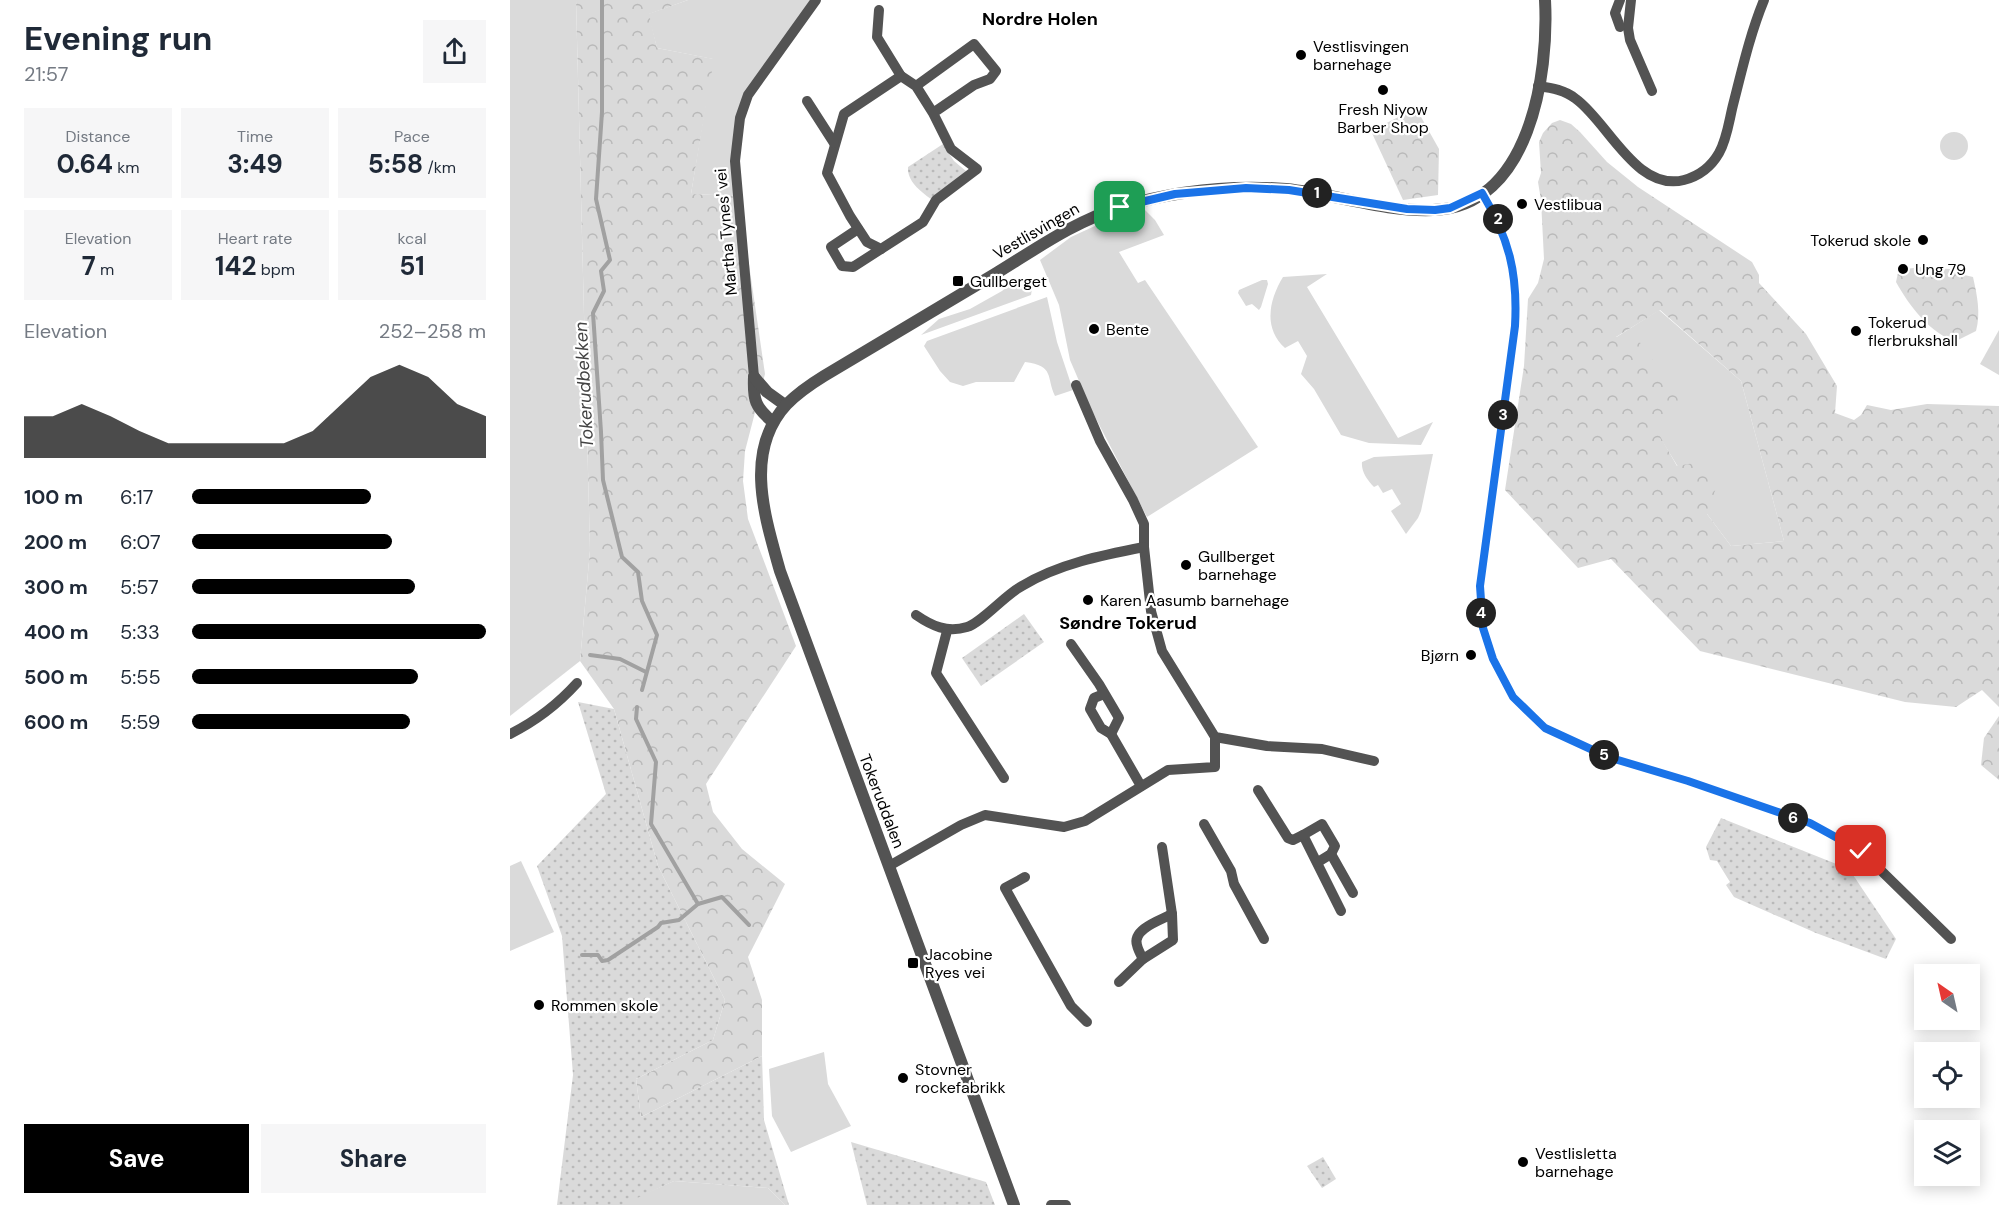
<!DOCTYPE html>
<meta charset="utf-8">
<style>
body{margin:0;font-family:"DM Sans",sans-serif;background:#f6f6f7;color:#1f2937;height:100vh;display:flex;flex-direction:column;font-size:22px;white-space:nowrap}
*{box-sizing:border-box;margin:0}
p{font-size:20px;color:#747a83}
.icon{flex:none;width:33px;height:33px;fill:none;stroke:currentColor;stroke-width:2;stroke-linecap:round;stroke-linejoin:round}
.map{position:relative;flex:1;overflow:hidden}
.details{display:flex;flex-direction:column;background:#fff;width:510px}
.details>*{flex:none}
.needle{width:39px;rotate:326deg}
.fabs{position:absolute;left:1404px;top:964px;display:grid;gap:12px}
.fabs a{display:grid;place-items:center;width:66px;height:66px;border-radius:0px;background:#fff;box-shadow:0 3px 15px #0003;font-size:30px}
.pin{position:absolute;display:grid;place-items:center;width:51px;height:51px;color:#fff;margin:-26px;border-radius:12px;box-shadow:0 3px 9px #0006}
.km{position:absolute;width:30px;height:30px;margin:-15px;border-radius:50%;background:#222;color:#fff;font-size:16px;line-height:30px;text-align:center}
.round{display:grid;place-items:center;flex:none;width:63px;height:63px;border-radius:0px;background:#f6f6f7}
.summary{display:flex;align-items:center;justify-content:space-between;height:102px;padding:0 24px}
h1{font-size:33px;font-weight:700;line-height:45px}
.stats{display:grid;grid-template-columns:repeat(3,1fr);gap:9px;height:102px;padding:6px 24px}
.stats div{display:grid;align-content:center;border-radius:0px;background:#f6f6f7;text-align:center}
.stats b{font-size:26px;font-weight:700}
.stats small{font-size:16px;font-weight:400}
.stats p{font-size:16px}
.chart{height:168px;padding:12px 24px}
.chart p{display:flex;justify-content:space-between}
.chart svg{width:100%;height:108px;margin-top:6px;fill:#000;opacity:.7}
.button{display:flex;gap:12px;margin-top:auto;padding:12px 24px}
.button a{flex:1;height:69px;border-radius:0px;background:#000;color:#fff;font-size:24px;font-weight:700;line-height:69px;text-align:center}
.button a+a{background:#f6f6f7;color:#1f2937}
ul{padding:0 24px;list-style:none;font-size:20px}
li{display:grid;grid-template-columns:96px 72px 1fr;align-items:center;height:45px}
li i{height:15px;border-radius:8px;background:#000}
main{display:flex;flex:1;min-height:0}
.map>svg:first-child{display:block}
</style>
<main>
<section class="details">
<div class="summary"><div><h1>Evening run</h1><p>21:57</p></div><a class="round"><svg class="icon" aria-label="share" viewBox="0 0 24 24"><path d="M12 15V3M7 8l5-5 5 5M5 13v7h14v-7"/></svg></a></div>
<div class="stats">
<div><p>Distance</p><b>0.64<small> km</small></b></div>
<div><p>Time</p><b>3:49</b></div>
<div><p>Pace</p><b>5:58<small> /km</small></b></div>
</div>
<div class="stats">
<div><p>Elevation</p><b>7<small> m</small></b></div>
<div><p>Heart rate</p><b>142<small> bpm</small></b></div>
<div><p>kcal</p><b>51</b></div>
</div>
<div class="chart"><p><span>Elevation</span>252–258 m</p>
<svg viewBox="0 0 160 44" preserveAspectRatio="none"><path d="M0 44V27L10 27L20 22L30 27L40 33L50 38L60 38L70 38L80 38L90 38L100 33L110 22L120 11L130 6L140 11L150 22L160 27V44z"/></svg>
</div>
<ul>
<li><b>100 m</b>6:17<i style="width:61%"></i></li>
<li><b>200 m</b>6:07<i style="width:68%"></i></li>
<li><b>300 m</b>5:57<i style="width:76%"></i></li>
<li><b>400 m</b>5:33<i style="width:100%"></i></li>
<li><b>500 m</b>5:55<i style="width:77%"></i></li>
<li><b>600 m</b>5:59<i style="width:74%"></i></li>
</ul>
<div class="button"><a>Save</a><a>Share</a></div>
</section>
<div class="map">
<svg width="1489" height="1205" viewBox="0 0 1489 1205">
<defs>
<pattern id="forest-crowns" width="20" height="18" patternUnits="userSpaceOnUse" patternTransform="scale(1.5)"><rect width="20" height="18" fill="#dadada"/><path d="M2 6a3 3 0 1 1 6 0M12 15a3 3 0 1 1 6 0" fill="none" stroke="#b9b9b9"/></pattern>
<pattern id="park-dots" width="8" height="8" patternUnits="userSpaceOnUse" patternTransform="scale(1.5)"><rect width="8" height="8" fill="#dadada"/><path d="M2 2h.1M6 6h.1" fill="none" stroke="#b9b9b9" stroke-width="1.8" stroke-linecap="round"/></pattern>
</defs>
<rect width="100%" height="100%" fill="#fff"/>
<g fill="#dadada">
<polygon points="0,0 66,0 80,550 70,661 0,716"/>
<polygon points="178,0 306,0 237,95 230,118 229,196 181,194 203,59 147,48 138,14"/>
<circle cx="1444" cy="146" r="14"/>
<polygon points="634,209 645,220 654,235 609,252 628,283 635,280 748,447 637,517 582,411 560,360 549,305 530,260 561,237 587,225"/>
<path d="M817,274L797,287L888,438L923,422L911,445L859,443L831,435L804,389L791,374L797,356L788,341L775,348C753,328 759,300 773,277Z"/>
<polygon points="752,280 757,280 758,284 751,307 749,310 742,304 736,306 728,293 729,290"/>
<polygon points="502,282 522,289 521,295 411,335 429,319 460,309 492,291"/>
<path d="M537,297L547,342L563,390L545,396C536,377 545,366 515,362L504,382H466L453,386L440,382L430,371L414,346L417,341Z"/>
<polygon points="1149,310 1231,381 1274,541 1221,546 1197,514 1146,431 1105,338"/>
<polygon points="1489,330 1489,375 1470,364"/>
<path d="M923,454L911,511L908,518L896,534L881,511L891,504L882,489L873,493L868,485L864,487C857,480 851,471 852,462L864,457Z"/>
<polygon points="11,861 44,932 0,951 0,866"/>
<polygon points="314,1052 318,1084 341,1126 281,1152 262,1116 259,1069"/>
<polygon points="164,1181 258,1188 275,1205 109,1205"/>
</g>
<g fill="url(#forest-crowns)" fill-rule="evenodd">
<polygon points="66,0 178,0 139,14 147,48 204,59 181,194 229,196 255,374 235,451 233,481 238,519 286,646 196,784 203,812 232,849 275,884 238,957 252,1000 252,1056 131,1117 126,1079 203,1040 215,1000 148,866 104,709 70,661 80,550"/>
<polygon points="906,108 929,149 928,195 893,200 861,131"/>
<path d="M1050,120L1061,124L1070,132L1097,162L1128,187L1242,262L1249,275V283L1296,334L1327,386L1325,413L1344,420L1351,415L1357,405L1381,410L1417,404L1489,406V707L1472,690L1446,707L1395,702L1190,651L1101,559L1068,568L995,490L1014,366L1018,299L1028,283L1034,259L1031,200L1028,182L1031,173L1029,142L1033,133L1042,123ZM1150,310L1231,381L1274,541L1221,546L1197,514L1207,485L1184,463L1167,466L1147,431L1170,401L1131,343L1106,337Z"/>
<path d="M1411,267L1440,269L1446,273L1463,277C1467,295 1471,313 1466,331L1446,341C1421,335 1398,304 1386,282L1388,273L1396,269Z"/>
<polygon points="1489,716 1489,780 1471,765 1474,738"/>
</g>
<g fill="url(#park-dots)">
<path d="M433,144L444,161L456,171L454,177L421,199C410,191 397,181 398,167Z"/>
<polygon points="514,614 534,642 471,686 452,658"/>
<polygon points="68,702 104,709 148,866 215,1000 203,1040 126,1079 131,1117 252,1056 254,1120 279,1205 275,1205 258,1188 164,1181 112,1205 47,1205 63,1075 52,936 27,866 96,794"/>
<polygon points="1211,818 1339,869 1386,939 1376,959 1306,933 1224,897 1216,885 1220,882 1207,861 1200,860 1196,847"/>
<polygon points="341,1142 476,1182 485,1205 357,1205"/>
<polygon points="813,1157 826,1179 812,1188 797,1166"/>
</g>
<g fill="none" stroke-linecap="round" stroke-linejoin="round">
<g stroke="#a1a1a1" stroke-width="4">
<polyline points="92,0 92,112 86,199 100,260 91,271 94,291 83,313 91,432 93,480 112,557 128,572 132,601 147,635 132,690"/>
<polyline points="80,655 110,659 136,672"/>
<polyline points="127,707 126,719 146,762 141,824 188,904 212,897 239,925"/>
<polyline points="72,955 88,955 92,961 98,960 148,927 151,923 169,920 188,904"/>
</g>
<g stroke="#535353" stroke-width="10">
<polyline points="1121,0 1118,28 1120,40 1142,91"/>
<polyline points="369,10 367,37 391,76"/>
<polyline points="1110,27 1105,13 1110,0"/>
<polyline points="406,86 464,44 486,71 480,79 464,85 423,113 441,149 467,169 426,200 413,222 371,249 357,242 340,216 317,173 334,114 391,76 406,86 423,113"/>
<path d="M1028,86C1042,88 1055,90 1066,99C1098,122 1126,192 1174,180C1189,176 1201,167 1209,153C1217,139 1219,121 1223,105C1232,70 1240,34 1254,0"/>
<polyline points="297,101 324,143"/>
<path d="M972,193C999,238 1008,273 1005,325L970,586L973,628L983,659L1003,697L1035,728L1099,757L1178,781L1300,823L1351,851L1441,939"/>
<polyline points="348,229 321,247 332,266 343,267 371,249"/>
<polyline points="244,377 225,161 230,118 238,95 306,0"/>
<polyline points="566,385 590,441 623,500 634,524 634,547 641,611 652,651 705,737 757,746 812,749 864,761"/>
<path d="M406,615C422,626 437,633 457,627C471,623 496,594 512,586C548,564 593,555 634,547"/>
<polyline points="437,631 426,673 494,778"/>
<polyline points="561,644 589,684 609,718 601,734"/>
<polyline points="594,694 584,698 580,709 591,728 601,734 631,786"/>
<path d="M0,734C26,721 48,704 67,683"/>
<polyline points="748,790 778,838 783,840 793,835 831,911"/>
<polyline points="694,824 721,871 724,884 754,939"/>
<polyline points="793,835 812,824 825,846 821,854 808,862"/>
<polyline points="821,854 843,893"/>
<polyline points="379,866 451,825 475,815 554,827 575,821 658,770 705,767 705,737"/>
<polyline points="515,877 495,888 561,1006 577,1022"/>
<path d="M633,959C631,955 628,950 627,945C622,929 651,920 662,914"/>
<polyline points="609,982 633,959 663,940 662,914 652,847"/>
<polyline points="541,1205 556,1205"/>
</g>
<g stroke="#535353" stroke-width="12">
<path d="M244,377C243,400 245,407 263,422"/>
<polyline points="244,377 257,392 275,405"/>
<path d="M504,1205L270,571C255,517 233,451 277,404C288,393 301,384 314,376C371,342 428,308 485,274C526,249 565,221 611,207C664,191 721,185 776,189C825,194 874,212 923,210C1020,207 1039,74 1035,0"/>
</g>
</g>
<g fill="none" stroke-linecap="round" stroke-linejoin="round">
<defs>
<path id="route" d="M610,207L665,194L736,188L779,190L897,209L925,210L940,208L972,193C999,238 1008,273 1005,326L970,586L973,628L983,659L1003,697L1035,728L1098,757L1178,781L1300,823L1351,851"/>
</defs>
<use href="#route" stroke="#fff" stroke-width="12"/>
<use href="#route" stroke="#1a73e8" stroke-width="8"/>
</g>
<g fill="#000" stroke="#fff" stroke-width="2">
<circle cx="791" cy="55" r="6"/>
<circle cx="873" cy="90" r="6"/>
<circle cx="1012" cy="204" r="6"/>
<circle cx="1413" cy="240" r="6"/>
<circle cx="1393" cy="269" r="6"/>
<rect x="442" y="275" width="12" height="12" rx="3"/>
<circle cx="584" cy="329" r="6"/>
<circle cx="1346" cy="331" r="6"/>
<circle cx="676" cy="565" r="6"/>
<circle cx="578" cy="600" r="6"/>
<circle cx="961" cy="655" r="6"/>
<rect x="397" y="957" width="12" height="12" rx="3"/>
<circle cx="29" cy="1005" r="6"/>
<circle cx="393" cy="1078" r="6"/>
<circle cx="1013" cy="1162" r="6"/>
</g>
<g text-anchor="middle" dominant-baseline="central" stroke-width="4.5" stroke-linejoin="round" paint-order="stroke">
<g font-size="16" fill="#000" stroke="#fff" text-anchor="start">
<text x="803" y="46">Vestlisvingen<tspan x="803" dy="18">barnehage</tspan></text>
<text x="873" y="109" text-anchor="middle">Fresh Niyow<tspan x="873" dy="18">Barber Shop</tspan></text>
<text x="1024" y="204">Vestlibua</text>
<text x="1401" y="240" text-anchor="end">Tokerud skole</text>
<text x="1405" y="269">Ung 79</text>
<text x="460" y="281">Gullberget</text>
<text x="1358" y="322">Tokerud<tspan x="1358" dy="18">flerbrukshall</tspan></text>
<text x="596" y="329">Bente</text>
<text x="688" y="556">Gullberget<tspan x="688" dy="18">barnehage</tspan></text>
<text x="590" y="600">Karen Aasumb barnehage</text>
<text x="949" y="655" text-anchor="end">Bjørn</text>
<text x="415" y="954">Jacobine<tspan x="415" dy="18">Ryes vei</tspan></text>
<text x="41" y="1005">Rommen skole</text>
<text x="405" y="1069">Stovner<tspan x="405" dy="18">rockefabrikk</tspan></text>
<text x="1025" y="1153">Vestlisletta<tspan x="1025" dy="18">barnehage</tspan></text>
</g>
<g font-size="16" fill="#000" stroke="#fff">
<text transform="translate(526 231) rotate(-30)">Vestlisvingen</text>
<text transform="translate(216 232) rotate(-95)">Martha Tynes' vei</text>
<text transform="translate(372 801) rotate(69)">Tokeruddalen</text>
</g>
<g font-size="18" font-weight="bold" fill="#000" stroke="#fff">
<text x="530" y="19">Nordre Holen</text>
<text x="618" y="623">Søndre Tokerud</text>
</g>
<g font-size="18" font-style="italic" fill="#424242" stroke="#fff">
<text transform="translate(74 385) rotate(-93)">Tokerudbekken</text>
</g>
</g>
</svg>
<div class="fabs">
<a><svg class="needle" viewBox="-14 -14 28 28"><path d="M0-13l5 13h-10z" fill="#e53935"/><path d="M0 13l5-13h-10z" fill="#747a83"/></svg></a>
<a><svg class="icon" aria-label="locate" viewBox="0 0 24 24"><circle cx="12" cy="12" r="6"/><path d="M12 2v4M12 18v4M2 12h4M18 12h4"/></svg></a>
<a><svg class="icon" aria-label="layers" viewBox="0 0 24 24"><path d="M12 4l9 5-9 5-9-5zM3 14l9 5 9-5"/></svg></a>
</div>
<div class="pin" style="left:610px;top:207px;background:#1e9e55"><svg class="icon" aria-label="arrive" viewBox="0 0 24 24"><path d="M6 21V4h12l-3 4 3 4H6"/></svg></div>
<div class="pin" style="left:1351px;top:851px;background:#d93025"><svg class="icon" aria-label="check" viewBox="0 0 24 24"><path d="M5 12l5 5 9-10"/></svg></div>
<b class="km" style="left:807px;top:193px">1</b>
<b class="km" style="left:988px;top:219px">2</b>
<b class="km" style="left:993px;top:415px">3</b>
<b class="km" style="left:971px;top:613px">4</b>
<b class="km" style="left:1094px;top:755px">5</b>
<b class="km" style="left:1283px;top:818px">6</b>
</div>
</main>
